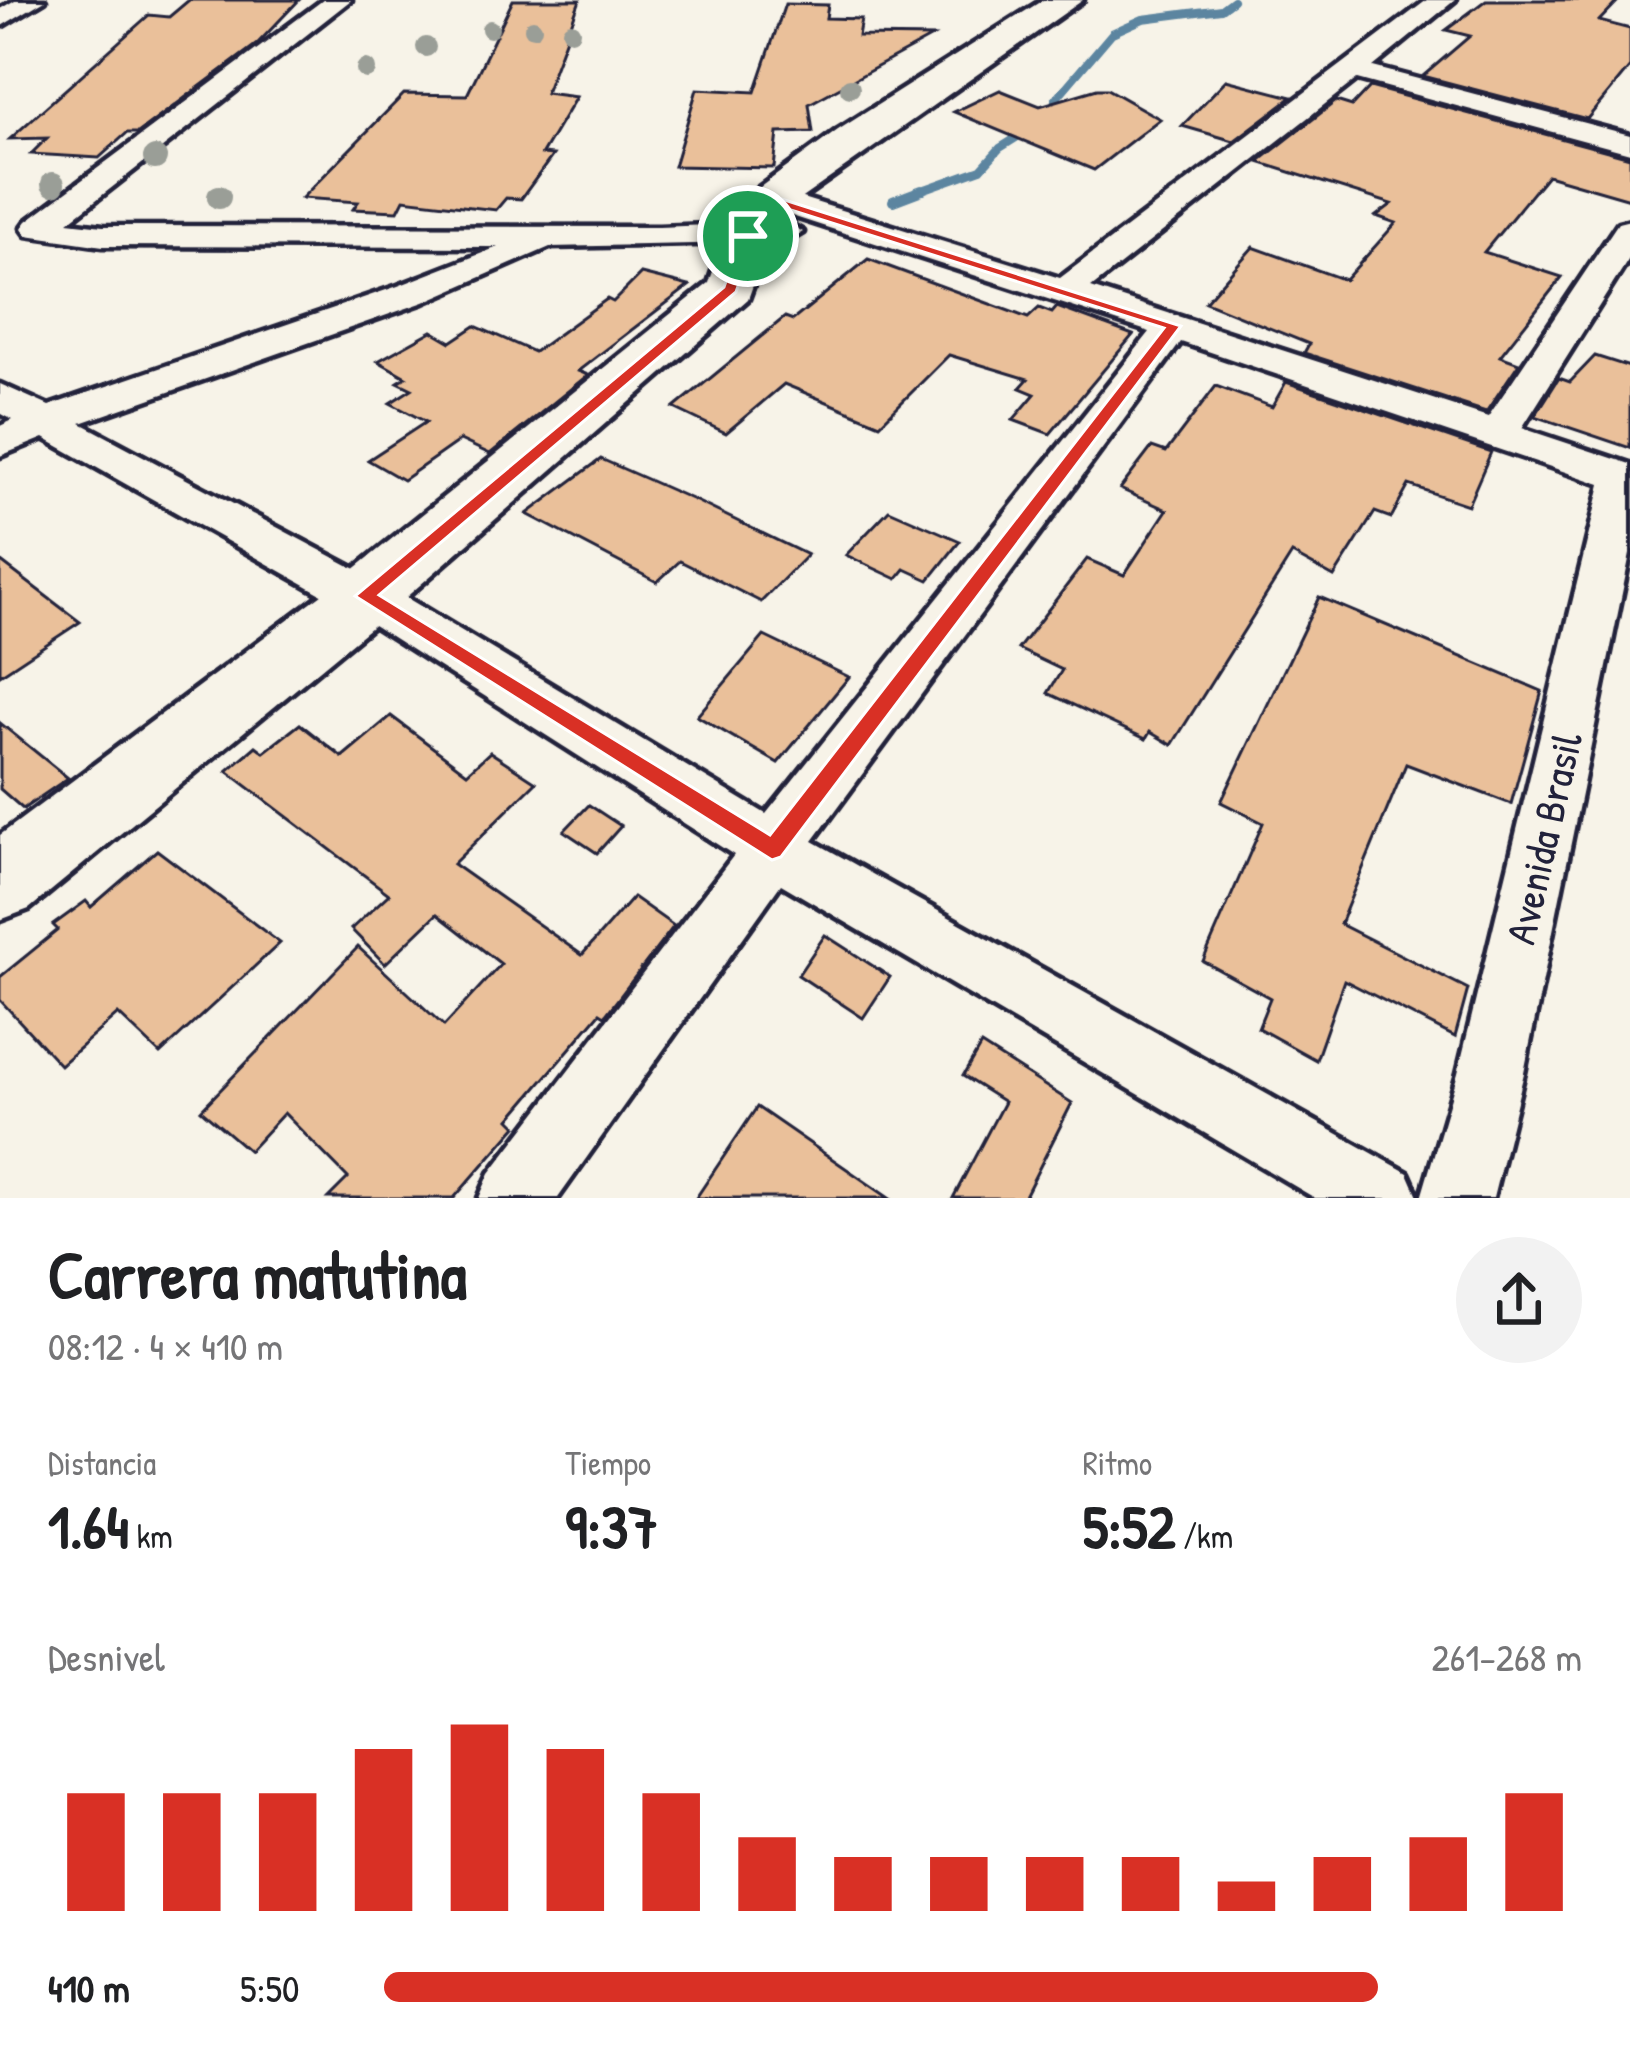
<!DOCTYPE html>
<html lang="es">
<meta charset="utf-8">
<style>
body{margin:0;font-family:"Patrick Hand",sans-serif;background:#f2f2f2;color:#202124;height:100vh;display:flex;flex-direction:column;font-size:45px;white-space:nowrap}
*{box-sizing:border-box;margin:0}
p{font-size:39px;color:#757577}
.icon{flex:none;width:66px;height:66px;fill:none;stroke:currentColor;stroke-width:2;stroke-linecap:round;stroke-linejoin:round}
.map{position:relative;height:1198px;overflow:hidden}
.panel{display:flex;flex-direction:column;background:#fff;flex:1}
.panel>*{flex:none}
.pin{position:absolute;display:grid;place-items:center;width:102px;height:102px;color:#fff;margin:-51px;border:6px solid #fff;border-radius:50%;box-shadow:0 3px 12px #0007}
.round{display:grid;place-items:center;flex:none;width:126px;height:126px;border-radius:63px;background:#f2f2f2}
.headline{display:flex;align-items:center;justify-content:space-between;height:204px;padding:0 48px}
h1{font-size:66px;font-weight:800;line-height:90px}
.figures{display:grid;grid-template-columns:repeat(3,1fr);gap:18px;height:204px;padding:12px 48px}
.figures div{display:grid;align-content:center}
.figures b{font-size:60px;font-weight:800}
.figures small{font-size:33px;font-weight:400}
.figures p{font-size:33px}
.chart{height:336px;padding:24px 48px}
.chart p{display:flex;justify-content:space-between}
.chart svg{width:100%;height:216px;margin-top:12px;stroke:#d93025;stroke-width:6}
ul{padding:0 48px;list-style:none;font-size:39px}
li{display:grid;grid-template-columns:192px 144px 1fr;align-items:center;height:90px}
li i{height:30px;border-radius:15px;background:#d93025}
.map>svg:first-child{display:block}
</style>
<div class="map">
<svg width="1630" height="1198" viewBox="0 0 1630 1198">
<rect width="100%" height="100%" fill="#f7f3e8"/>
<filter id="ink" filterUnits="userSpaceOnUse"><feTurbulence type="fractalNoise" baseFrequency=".00833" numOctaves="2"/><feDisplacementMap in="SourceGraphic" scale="24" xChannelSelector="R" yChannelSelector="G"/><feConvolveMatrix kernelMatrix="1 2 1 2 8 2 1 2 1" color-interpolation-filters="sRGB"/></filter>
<g filter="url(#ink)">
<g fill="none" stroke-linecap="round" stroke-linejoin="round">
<g stroke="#5c85a0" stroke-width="8">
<polyline points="1052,118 1055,100 1112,33 1143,19 1221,9 1233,0"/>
<polyline points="914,193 981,169 1000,148 1027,131"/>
</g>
<polyline stroke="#5c85a0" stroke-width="10" points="893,201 922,190"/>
</g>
<g fill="#eac09a" stroke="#22223b" stroke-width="3">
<polygon points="189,0 299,0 257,44 138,133 127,133 99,158 31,154 47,138 10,139 149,15 169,17"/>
<polygon points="513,0 580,0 545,93 576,97 542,154 553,155 521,199 506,198 496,210 404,199 398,211 353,209 358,202 302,198 404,94 467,95"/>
<polygon points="1486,0 1619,0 1599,21 1630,29 1630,67 1587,119 1423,76 1470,36 1446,30"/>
<polygon points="785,4 828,5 826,18 861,19 858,36 932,37 809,104 813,132 778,133 774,168 674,166 697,89 755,92"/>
<polygon points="1226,80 1292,97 1234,141 1182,126"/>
<polygon points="1370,87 1630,157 1630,199 1547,175 1484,252 1562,277 1500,356 1519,363 1486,412 1304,353 1309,344 1205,302 1253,247 1345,280 1396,223 1376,216 1392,204 1258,162 1336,101 1352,106"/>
<polygon points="1097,89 1107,89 1160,119 1094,170 954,112 1000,90 1040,106"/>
<polygon points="868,259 1028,318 1039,308 1052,313 1057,307 1133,335 1050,434 1013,420 1035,394 1020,388 1028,379 949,355 880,424 784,384 726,433 674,408 785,317 793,320"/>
<polygon points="641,274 689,286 578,371 588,375 490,454 460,440 403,480 368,460 426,422 390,403 412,389 398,382 406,377 378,361 432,331 451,342 475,326 534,352 607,299 613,302"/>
<polygon points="1595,356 1630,367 1630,448 1535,416 1559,378 1570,382"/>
<polygon points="1286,382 1491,452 1468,505 1409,485 1391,518 1375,512 1334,577 1292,554 1172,745 1150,732 1146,739 1048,693 1062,670 1018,649 1087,559 1124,575 1167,510 1120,489 1152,447 1166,452 1216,386 1272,407"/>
<polygon points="601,459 696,501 807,555 761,602 680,561 657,582 527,514"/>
<polygon points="889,510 960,541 929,580 905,569 897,579 846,555"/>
<polygon points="0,561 80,622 0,675"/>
<polygon points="1319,597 1542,691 1511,804 1406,764 1340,924 1468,989 1455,1037 1344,980 1316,1060 1258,1028 1270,998 1203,961 1263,823 1221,802"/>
<polygon points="764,636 849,677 778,763 697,716"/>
<polygon points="391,716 467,773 490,752 536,782 453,864 582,955 633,897 674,926 605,1016 600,1013 510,1119 517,1126 454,1198 328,1198 348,1178 284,1113 249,1151 201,1110 358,947 444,1026 501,964 437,914 385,964 351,929 389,894 227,771 256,746 264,752 300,724 342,757"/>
<polygon points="0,723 68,778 23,809 0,789"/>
<polygon points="589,805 621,826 597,853 564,831"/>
<polygon points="157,850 280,943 160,1054 118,1014 60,1065 0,1000 0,977 58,930 53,925 86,901 91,907"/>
<polygon points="825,935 890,977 863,1018 798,975"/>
<polygon points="981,1045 1072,1103 1024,1198 953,1198 1004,1102 963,1076"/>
<polygon points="757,1107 889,1198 696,1198"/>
</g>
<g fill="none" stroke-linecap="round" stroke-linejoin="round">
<defs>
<g id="street">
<polygon points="15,0 45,0 0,27 0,9"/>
<polygon points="323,0 351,0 68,222 103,226 659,227 786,222 803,232 786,242 550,247 424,302 81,423 382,583 766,814 1150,332 761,206 756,199 761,192 783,192 1060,278 1427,0 1455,0 1373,67 1630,135 1630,153 1357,79 1091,288 1488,417 1618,223 1630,220 1630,257 1522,428 1630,464 1630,554 1524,1073 1493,1198 1421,1198 1458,1073 1601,484 1181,342 813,841 1408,1173 1419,1198 1315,1198 781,884 558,1198 479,1198 490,1173 734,855 348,609 44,438 0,456 0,426 13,420 0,413 0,384 49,406 398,286 498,247 103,246 27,235 22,228 27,221"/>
</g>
<polygon id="secondary" points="1043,0 1083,0 789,207 771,236 748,299 388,613 29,909 0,920 0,835 342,579 709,283 725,236 756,190 838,130"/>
</defs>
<use href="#street" stroke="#22223b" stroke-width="9"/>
<use href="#secondary" stroke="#22223b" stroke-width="9"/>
<use href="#street" fill="#f7f3e8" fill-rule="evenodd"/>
<use href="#secondary" fill="#f7f3e8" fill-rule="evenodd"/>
</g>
<g fill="#9a9e97">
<circle cx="533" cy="28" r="9"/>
<circle cx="490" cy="29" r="9"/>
<circle cx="571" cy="31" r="9"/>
<circle cx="426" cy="47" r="10"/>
<circle cx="366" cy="69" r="10"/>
<circle cx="850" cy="88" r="10"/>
<circle cx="155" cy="158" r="12"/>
<circle cx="53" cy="184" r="12"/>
<circle cx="219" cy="197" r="12"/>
</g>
</g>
<path fill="#d93025" stroke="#fff" stroke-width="3" fill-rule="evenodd" d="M772,196L1181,326L781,857L772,860L355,596L724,287L742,236ZM775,205L1164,328L770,835L379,595L736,292L755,236Z"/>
<g text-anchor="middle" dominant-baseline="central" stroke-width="10" stroke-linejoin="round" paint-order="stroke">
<g font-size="42" fill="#22223b" stroke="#f7f3e8">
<text transform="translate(1543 838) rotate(-77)">Avenida Brasil</text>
</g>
</g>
</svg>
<div class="pin" style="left:748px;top:236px;background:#1e9e55"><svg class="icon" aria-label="arrive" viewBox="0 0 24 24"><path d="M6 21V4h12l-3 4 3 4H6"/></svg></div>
</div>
<section class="panel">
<div class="headline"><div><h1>Carrera matutina</h1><p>08:12 · 4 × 410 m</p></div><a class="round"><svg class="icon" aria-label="share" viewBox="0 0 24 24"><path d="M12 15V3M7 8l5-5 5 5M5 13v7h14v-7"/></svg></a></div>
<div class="figures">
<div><p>Distancia</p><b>1.64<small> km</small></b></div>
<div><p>Tiempo</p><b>9:37</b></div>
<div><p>Ritmo</p><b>5:52<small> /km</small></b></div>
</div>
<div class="chart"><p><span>Desnivel</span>261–268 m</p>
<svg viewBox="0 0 160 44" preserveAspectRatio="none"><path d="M5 44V20M15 44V20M25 44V20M35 44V11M45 44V6M55 44V11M65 44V20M75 44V29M85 44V33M95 44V33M105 44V33M115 44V33M125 44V38M135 44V33M145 44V29M155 44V20"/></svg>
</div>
<ul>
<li><b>410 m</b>5:50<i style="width:83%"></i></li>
</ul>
</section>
